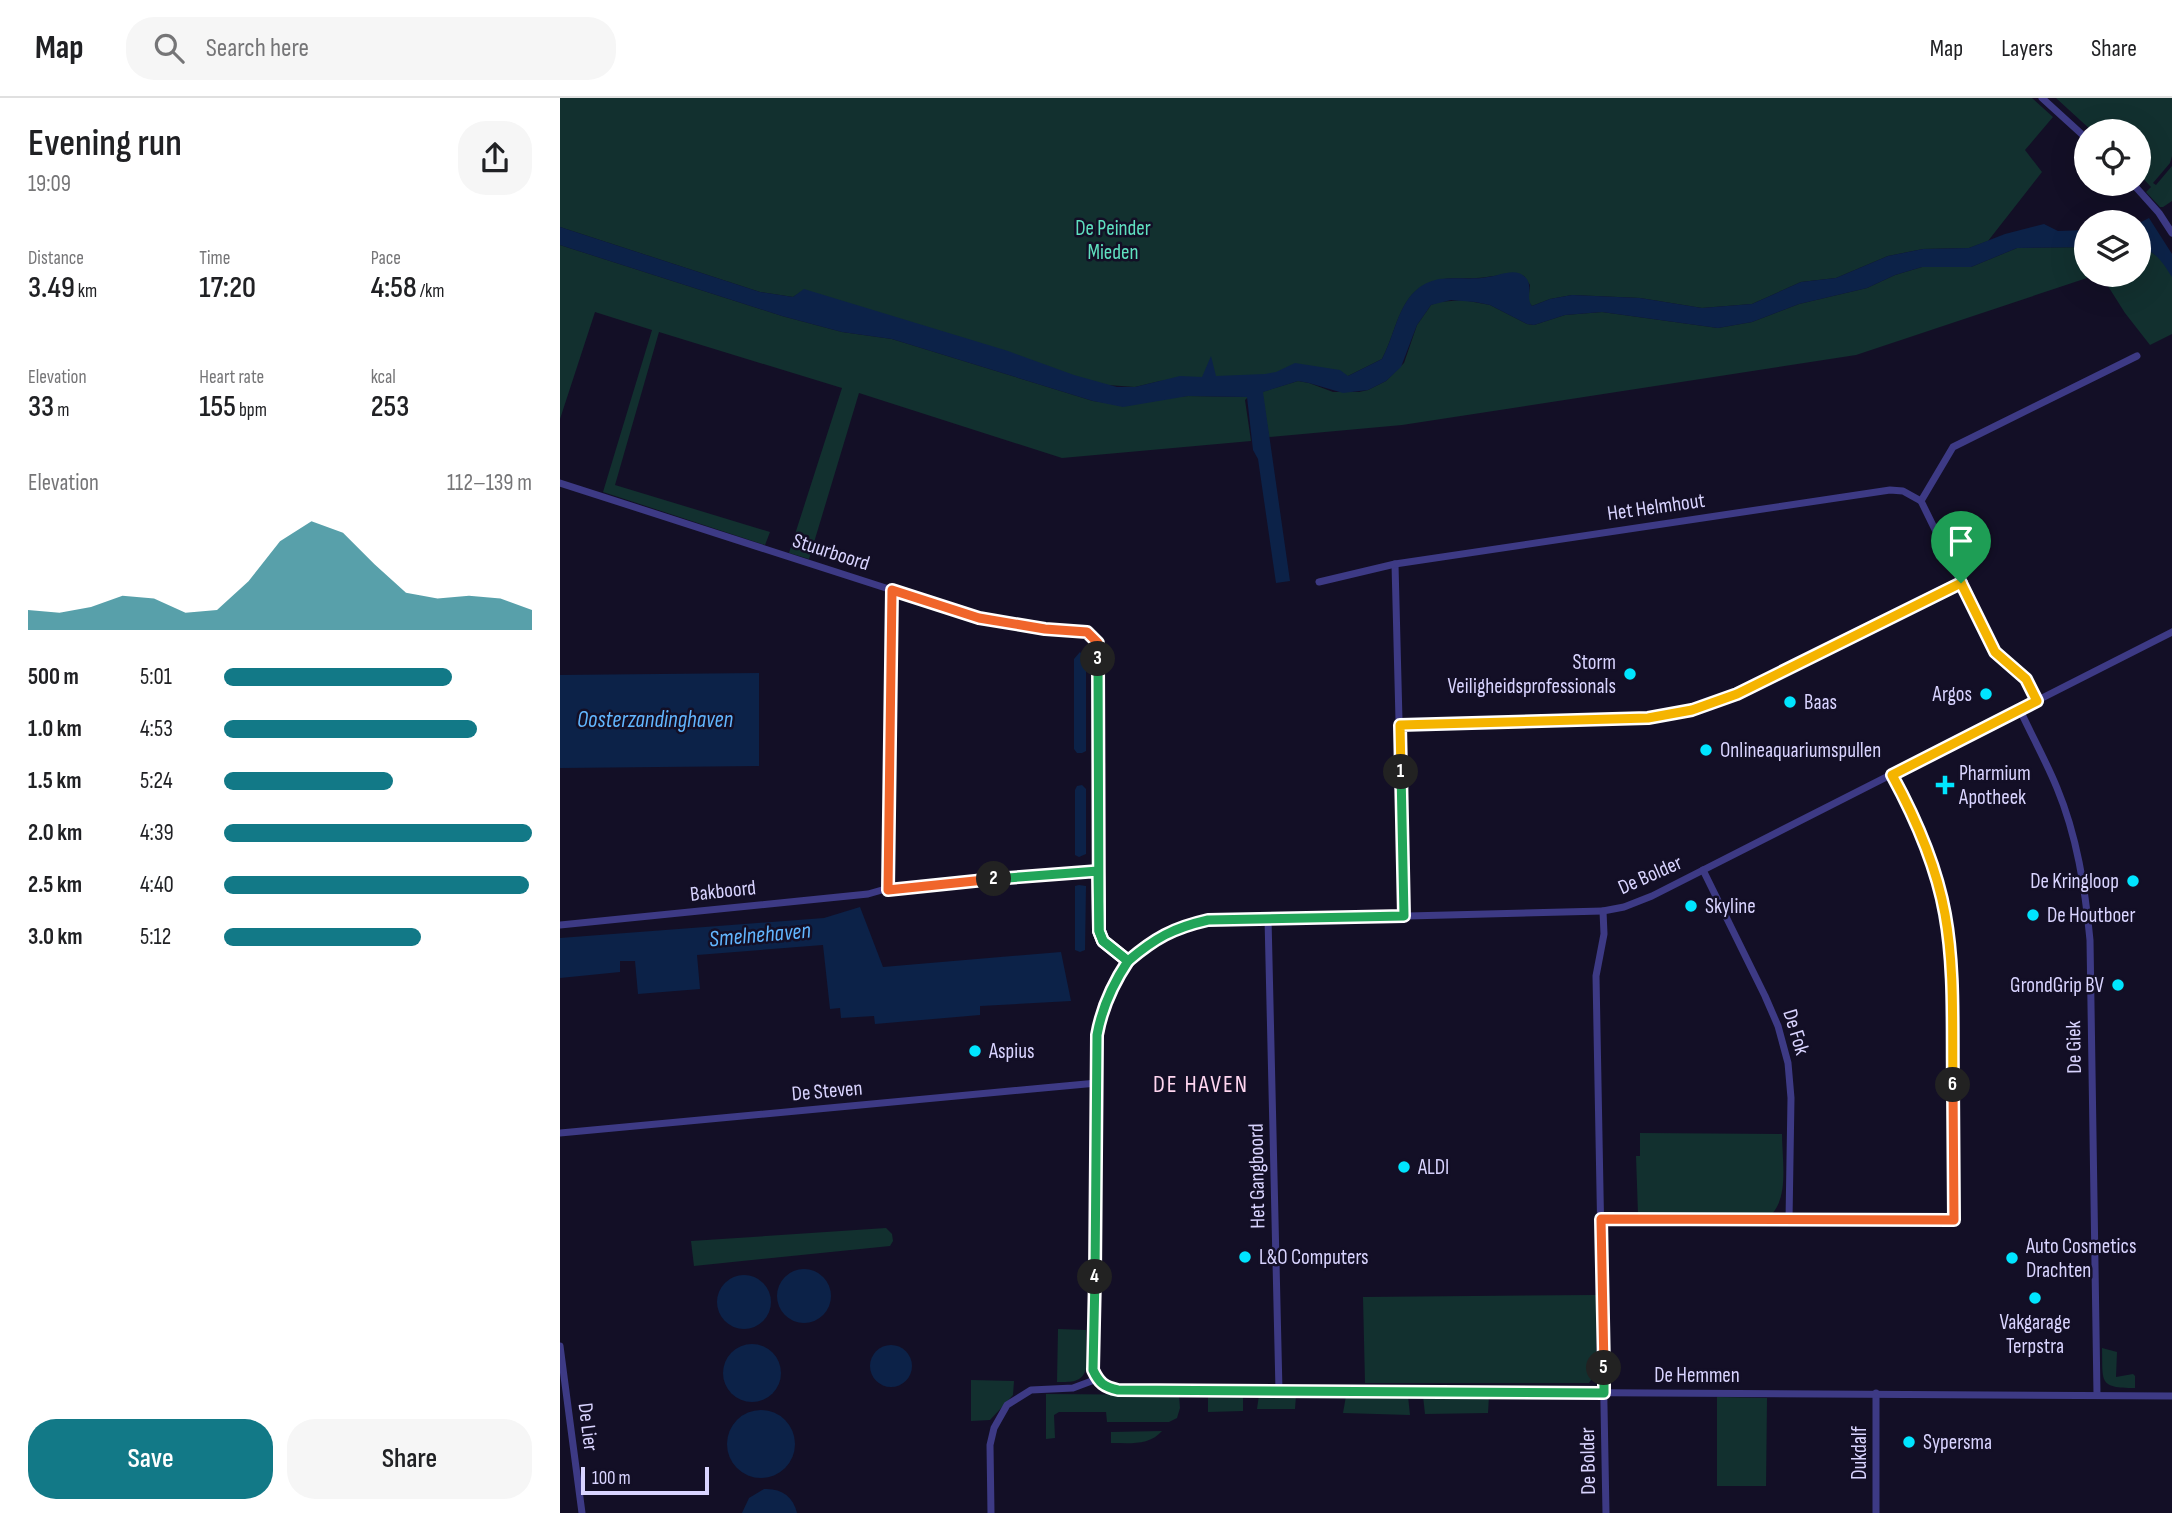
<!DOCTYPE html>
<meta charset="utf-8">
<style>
body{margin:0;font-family:"Sofia Sans Condensed",sans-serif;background:#f6f6f6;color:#202124;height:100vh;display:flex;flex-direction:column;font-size:26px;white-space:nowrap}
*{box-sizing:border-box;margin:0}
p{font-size:23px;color:#757577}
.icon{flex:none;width:38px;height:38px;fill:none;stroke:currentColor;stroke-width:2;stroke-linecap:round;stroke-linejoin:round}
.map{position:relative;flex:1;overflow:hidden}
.details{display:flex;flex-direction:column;background:#fff;width:560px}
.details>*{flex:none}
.fabs{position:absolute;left:1514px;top:21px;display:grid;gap:14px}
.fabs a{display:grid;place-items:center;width:77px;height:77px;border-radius:50%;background:#fff;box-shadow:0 7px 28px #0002;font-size:35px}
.scale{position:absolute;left:21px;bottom:18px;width:128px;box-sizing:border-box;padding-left:7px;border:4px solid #d9d4ff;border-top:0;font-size:19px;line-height:24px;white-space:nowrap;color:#d9d4ff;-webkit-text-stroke:5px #130f26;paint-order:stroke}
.pin{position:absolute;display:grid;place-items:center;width:60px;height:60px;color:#fff;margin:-72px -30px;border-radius:50% 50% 50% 0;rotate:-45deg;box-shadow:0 0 7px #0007}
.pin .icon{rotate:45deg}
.km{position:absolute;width:35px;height:35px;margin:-18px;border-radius:50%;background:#222;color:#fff;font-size:19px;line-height:35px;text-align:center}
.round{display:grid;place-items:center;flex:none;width:74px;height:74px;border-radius:28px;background:#f6f6f6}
.head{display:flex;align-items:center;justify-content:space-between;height:119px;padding:0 28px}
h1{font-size:38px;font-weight:600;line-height:52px}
.metrics{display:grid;grid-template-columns:repeat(3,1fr);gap:10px;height:119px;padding:7px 28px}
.metrics div{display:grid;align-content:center}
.metrics b{font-size:30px;font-weight:600}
.metrics small{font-size:19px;font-weight:400}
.metrics p{font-size:19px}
.chart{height:196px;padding:14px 28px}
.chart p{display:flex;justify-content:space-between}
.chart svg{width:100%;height:126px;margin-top:7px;fill:#127987;opacity:.7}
.cta{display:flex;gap:14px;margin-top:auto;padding:14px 28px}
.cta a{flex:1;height:80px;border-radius:28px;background:#127987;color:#fff;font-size:28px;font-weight:600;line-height:80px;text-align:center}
.cta a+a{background:#f6f6f6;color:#202124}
ul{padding:0 28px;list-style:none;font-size:23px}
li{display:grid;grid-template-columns:112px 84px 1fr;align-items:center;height:52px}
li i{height:18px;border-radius:9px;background:#127987}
header{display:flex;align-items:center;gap:42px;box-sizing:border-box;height:98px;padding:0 35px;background:#fff;border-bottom:2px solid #e0e0e0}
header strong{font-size:33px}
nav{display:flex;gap:38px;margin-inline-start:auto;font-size:24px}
.search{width:490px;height:63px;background:#f6f6f6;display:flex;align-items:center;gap:18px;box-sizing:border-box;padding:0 24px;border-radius:28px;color:#757577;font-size:26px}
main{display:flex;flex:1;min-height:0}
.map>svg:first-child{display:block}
</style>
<header>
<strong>Map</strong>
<div class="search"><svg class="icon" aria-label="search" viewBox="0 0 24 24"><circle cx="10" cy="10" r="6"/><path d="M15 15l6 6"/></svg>Search here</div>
<nav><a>Map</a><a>Layers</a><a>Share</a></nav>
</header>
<main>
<section class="details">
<div class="head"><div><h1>Evening run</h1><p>19:09</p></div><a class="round"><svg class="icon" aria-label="share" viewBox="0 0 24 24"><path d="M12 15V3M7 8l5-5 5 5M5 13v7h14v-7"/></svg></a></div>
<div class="metrics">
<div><p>Distance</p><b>3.49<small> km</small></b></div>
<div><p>Time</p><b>17:20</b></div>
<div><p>Pace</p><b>4:58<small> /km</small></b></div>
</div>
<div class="metrics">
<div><p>Elevation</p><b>33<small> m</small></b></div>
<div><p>Heart rate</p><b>155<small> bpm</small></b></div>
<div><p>kcal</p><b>253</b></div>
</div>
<div class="chart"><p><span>Elevation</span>112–139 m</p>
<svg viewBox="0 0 160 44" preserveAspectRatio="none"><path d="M0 44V37L10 38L20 36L30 32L40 33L50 38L60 37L70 27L80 13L90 6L100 10L110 21L120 31L130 33L140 32L150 33L160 37V44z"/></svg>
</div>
<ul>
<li><b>500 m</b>5:01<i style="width:74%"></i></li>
<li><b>1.0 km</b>4:53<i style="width:82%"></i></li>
<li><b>1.5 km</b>5:24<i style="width:55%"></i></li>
<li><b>2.0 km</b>4:39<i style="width:100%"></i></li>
<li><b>2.5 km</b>4:40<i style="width:99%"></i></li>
<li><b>3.0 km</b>5:12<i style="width:64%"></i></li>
</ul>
<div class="cta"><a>Save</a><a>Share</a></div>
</section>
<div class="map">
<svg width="1612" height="1415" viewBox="0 0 1612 1415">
<rect width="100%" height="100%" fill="#130f26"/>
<g fill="#12302f">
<path d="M0,0H1472L1493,19L1465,52L1482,74L1428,143L1409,150L1363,151L1328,158L1276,180L1241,184L1192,206L1142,210L1080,200L1012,197L990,201L972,208L968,203L970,187L964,178C947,174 934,179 916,180C904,181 891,179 879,182C839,189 838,232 822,261L788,278L722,277L600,283L575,289L533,286L241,194L233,199L200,194L0,129Z"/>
<polygon points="1496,0 1612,0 1612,58 1610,65 1593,85 1596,87 1612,68 1612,103 1603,109 1600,109 1586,94 1591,89 1579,76 1578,33 1532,33"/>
<polygon points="0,147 222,218 282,234 332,241 533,303 547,305 628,298 688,299 685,302 691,343 502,360 299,295 249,461 229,455 282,290 99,234 55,387 210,434 205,447 43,394 92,232 35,214 0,321"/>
<polygon points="1526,149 1526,177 1536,177 1296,257 842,327 709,339 702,294 738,283 749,285 773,294 799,294 808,292 826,283 844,265 857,227 871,207 879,204 903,202 930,207 967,226 974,227 1005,217 1042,214 1158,230 1192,224 1239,206 1307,190 1335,177 1362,169 1411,169 1457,150"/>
<path d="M1579,149C1592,152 1607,164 1612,178C1612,190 1612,223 1612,236L1590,247L1565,215L1541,177H1578Z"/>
<path d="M1080,1035L1222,1036C1222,1061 1229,1097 1212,1116H1078L1076,1058H1080Z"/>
<polygon points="326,1130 332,1136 333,1143 330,1148 134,1168 131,1143"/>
<polygon points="1036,1197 1036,1275 1029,1285 805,1285 803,1199"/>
<path d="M498,1231L526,1232V1271C522,1285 510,1284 497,1284Z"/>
<path d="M1542,1250L1557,1254L1556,1279L1573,1276L1575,1278V1290C1538,1290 1543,1284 1542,1250Z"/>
<polygon points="411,1282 454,1283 453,1297 430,1322 411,1323"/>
<polygon points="486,1296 619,1297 620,1310 617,1320 609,1324 547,1324 546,1314 499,1314 494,1317 495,1340 486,1341"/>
<polygon points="648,1297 683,1297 683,1313 648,1314"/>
<polygon points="699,1297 736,1298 735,1311 697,1311"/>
<polygon points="786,1298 848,1298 850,1317 783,1315"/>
<polygon points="863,1298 929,1298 928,1315 865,1316"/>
<polygon points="1157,1299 1207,1300 1206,1388 1157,1388"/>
<path d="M602,1333C589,1348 569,1345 551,1345V1334Z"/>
</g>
<g fill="#0c2248">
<path d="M1589,120L1612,156V179C1603,165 1596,153 1579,149V125Z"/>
<path d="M1484,126L1498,133L1526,132V149L1457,150L1411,169H1362L1335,177L1307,190L1239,206L1192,224L1158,230L1042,214L1005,217L974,227L967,226L930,207L915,204L891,202L871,207L857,227L841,269L826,283L808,292L783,295L749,285L738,283L703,294L730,483L716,485L698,361L693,352L687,299L628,298L563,309L533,303L332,241L282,234L222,218L0,147V129L200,194L233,199L244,191L448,253L514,277L557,289H575L620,278L642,279L651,258L656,278L705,276L716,274L735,265L780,272L788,278L822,261C838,231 839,189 879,181C895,179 912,182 928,179C939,178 955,169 965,179C974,187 965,200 972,208L990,201L1012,197L1080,200L1142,210L1192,206L1241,184L1276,180L1328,158L1363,151L1409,150L1445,136Z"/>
<polygon points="520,554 526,562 526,653 522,655 517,655 514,651 514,561"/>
<polygon points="199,575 199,668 0,670 0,577"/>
<polygon points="522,687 526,691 526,756 519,759 515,757 515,692 517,688"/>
<polygon points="519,787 526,788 525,852 520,854 515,852 515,788"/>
<polygon points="300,809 323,869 501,854 511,903 420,908 420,917 315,926 314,918 281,920 280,910 270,911 263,847 137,857 140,891 78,896 75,863 60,863 60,874 0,880 0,840 264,820"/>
<circle cx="244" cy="1198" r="27"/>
<circle cx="184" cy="1204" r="27"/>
<circle cx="192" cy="1275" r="29"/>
<circle cx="331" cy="1268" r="21"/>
<circle cx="201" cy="1346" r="34"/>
<path d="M204,1391C221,1390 233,1398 237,1415H182L189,1400Z"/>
</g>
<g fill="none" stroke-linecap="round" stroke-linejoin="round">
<g stroke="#3d3a85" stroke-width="7">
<polyline points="1482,0 1526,40"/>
<polyline points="1573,86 1599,115 1612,135"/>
<polyline points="0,385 419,520 485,532 527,534 538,545 539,833 543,843 568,863"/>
<polyline points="1361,403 1393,349 1577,258"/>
<polyline points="835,466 844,818"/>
<polyline points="759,484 835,466 1330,392 1343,393 1361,403 1435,554 1466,581 1477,603"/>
<path d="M1460,612C1472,638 1486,663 1497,690C1517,738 1525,790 1530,842L1537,1297"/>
<polyline points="840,627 1088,620 1132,612 1177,595 1401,485"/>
<polyline points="1143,772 1205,898 1218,928 1228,965 1231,1000 1229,1122"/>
<polyline points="328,792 332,492"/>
<polyline points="708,820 719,1293"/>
<polyline points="0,827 308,796 322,792 538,773"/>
<polyline points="0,1035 537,985"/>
<polyline points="1041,1121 1394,1122 1391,862 1385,815 1371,764 1357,723 1332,676"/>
<polyline points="0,1248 22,1415"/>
<path d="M537,1281L532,1259L536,1157L537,937C549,869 580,838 648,823L1043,813"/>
<polyline points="1316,1295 1316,1415"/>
<polyline points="431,1415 430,1347 434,1330 447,1307 471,1292 513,1290 537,1281 545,1289 558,1292 1612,1298"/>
<polyline points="1046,1415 1036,878 1044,836 1043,813 1064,809 1092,798 1612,534"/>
</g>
</g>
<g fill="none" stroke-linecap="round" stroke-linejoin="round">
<defs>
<polyline id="split-1" points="841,674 840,627 1088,620 1132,612 1177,596 1401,485"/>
<path id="split-2" d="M434,781L538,773L539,833L543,843L568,863C595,840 613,830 648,822L844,818L841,674"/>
<polyline id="split-3" points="434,781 328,792 332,492 419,520 485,531 527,534 538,545 538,561"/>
<path id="split-4" d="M535,1179L537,937C542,909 552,887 568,863L543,843L539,833L538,561"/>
<path id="split-5" d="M535,1179L533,1272C539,1285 544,1289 558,1292L1044,1295V1270"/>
<polyline id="split-6" points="1044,1270 1041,1121 1394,1122 1393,987"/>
<path id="split-7" d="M1393,987C1392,930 1395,871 1385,816C1376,766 1356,721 1332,677L1477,603L1466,581L1435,554L1401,485"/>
</defs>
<use href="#split-1" stroke="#fff" stroke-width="14"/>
<use href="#split-2" stroke="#fff" stroke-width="14"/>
<use href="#split-3" stroke="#fff" stroke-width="14"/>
<use href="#split-4" stroke="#fff" stroke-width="14"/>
<use href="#split-5" stroke="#fff" stroke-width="14"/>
<use href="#split-6" stroke="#fff" stroke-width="14"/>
<use href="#split-7" stroke="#fff" stroke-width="14"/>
<use href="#split-1" stroke="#f5b400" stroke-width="9"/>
<use href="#split-2" stroke="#22a559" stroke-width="9"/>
<use href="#split-3" stroke="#f0652b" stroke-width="9"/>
<use href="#split-4" stroke="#22a559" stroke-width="9"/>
<use href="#split-5" stroke="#22a559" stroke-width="9"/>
<use href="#split-6" stroke="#f0652b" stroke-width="9"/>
<use href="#split-7" stroke="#f5b400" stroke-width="9"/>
</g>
<g fill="#00e5ff" stroke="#130f26" stroke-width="2.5">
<circle cx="1070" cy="576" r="7"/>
<circle cx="1426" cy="596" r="7"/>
<circle cx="1230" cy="604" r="7"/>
<circle cx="1146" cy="652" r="7"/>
<path d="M1381.5 676.5h7v7h7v7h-7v7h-7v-7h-7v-7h7z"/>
<circle cx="1573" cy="783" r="7"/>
<circle cx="1131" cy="808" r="7"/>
<circle cx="1473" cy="817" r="7"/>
<circle cx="1558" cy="887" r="7"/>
<circle cx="415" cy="953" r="7"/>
<circle cx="844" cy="1069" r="7"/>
<circle cx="685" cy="1159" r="7"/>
<circle cx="1452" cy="1160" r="7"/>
<circle cx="1475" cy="1200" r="7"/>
<circle cx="1349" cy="1344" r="7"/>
</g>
<g text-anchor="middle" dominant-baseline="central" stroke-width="5" stroke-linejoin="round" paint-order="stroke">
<g font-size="21" fill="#5fe0c0" stroke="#130f26">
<text x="553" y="130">De Peinder<tspan x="553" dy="24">Mieden</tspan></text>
</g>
<g font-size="21" fill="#d9d4ff" stroke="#130f26">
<text transform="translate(1096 409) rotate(-8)">Het Helmhout</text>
<text transform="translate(271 454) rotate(18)">Stuurboord</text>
<text transform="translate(1090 777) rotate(-24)">De Bolder</text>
<text transform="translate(163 793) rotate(-6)">Bakboord</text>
<text transform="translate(1236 934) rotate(73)">De Fok</text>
<text transform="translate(1514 949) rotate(-91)">De Giek</text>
<text transform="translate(267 993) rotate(-5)">De Steven</text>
<text transform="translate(697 1078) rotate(-91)">Het Gangboord</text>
<text x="1137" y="1277">De Hemmen</text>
<text transform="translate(28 1329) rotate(83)">De Lier</text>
<text transform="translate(1299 1355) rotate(-90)">Dukdalf</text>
<text transform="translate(1028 1363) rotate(-91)">De Bolder</text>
</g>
<g font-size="21" fill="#d9d4ff" stroke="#130f26" text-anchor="start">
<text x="1056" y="564" text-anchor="end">Storm<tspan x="1056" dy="24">Veiligheidsprofessionals</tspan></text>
<text x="1412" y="596" text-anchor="end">Argos</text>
<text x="1244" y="604">Baas</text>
<text x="1160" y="652">Onlineaquariumspullen</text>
<text x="1399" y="675">Pharmium<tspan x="1399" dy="24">Apotheek</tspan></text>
<text x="1559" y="783" text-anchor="end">De Kringloop</text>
<text x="1145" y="808">Skyline</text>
<text x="1487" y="817">De Houtboer</text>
<text x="1544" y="887" text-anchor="end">GrondGrip BV</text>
<text x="429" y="953">Aspius</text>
<text x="858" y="1069">ALDI</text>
<text x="1466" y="1148">Auto Cosmetics<tspan x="1466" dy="24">Drachten</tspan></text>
<text x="699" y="1159">L&amp;O Computers</text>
<text x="1475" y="1224" text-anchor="middle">Vakgarage<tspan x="1475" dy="24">Terpstra</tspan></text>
<text x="1363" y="1344">Sypersma</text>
</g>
<g font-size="23" font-style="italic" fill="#62b6ff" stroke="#130f26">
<text x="95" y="622">Oosterzandinghaven</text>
<text transform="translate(200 837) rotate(-5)">Smelnehaven</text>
</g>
<g font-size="24" letter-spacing="2" fill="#ffd6f0" stroke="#130f26">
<text x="641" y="986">DE HAVEN</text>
</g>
</g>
</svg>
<div class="fabs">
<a><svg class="icon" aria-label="locate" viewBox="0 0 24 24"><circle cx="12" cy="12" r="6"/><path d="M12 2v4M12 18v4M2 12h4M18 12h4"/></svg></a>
<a><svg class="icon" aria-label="layers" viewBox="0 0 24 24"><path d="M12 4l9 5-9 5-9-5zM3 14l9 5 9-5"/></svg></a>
</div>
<div class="scale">100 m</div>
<div class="pin" style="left:1401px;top:485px;background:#1e9e55"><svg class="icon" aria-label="arrive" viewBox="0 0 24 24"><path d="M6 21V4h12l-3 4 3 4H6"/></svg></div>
<b class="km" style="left:841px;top:674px">1</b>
<b class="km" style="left:434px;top:781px">2</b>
<b class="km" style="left:538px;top:561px">3</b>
<b class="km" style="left:535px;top:1179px">4</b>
<b class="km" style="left:1044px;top:1270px">5</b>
<b class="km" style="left:1393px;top:987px">6</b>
</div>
</main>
